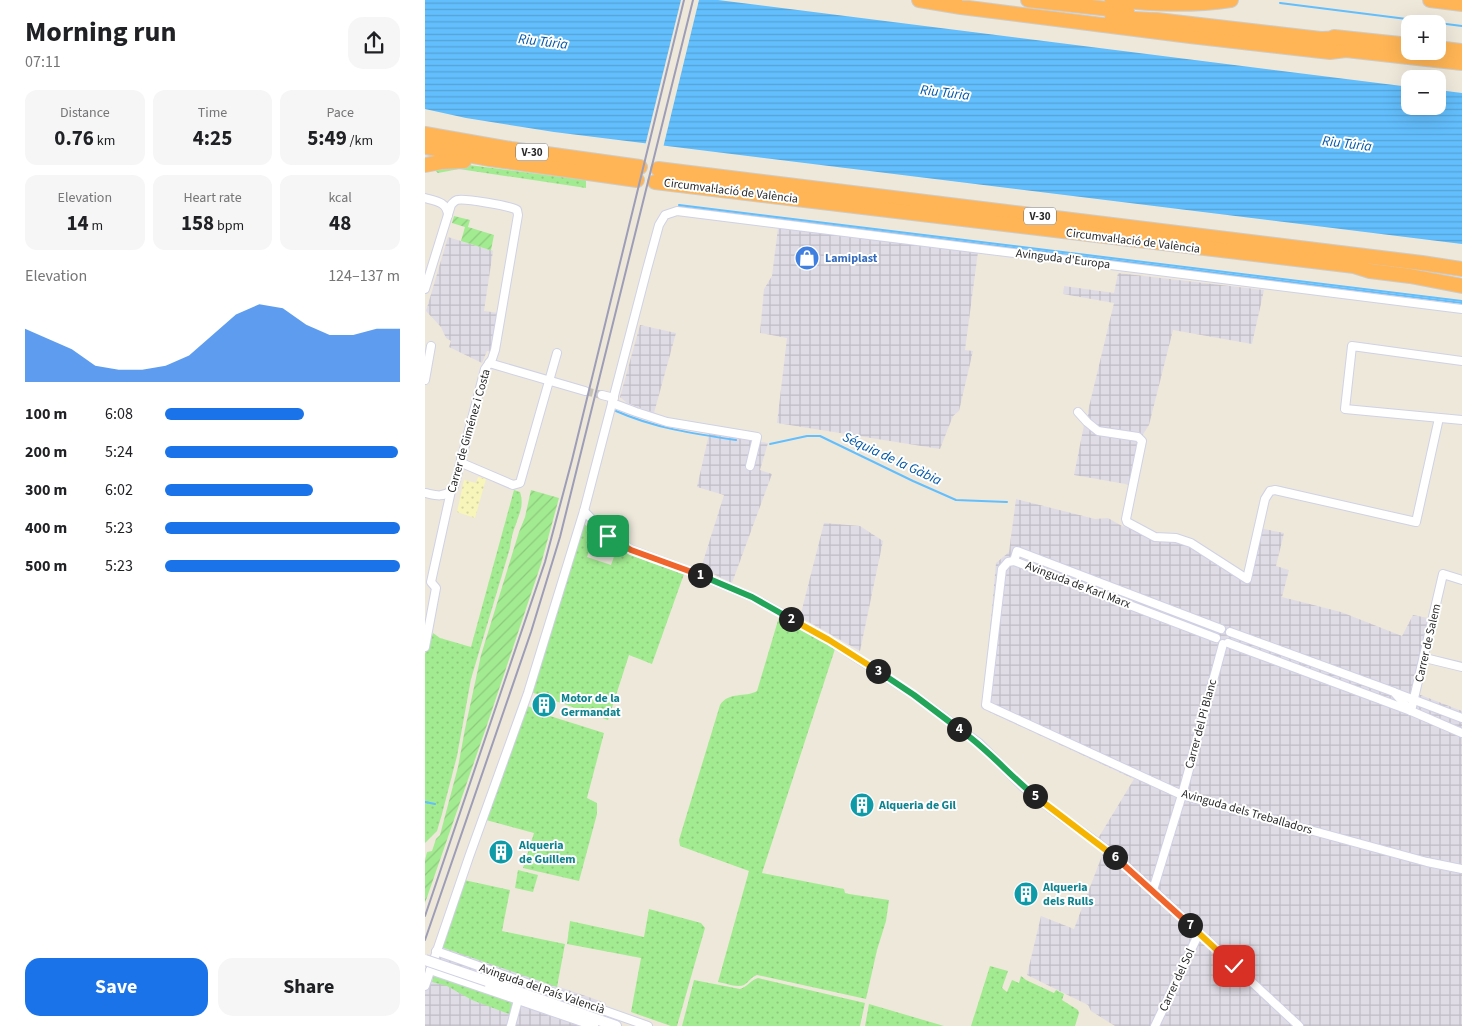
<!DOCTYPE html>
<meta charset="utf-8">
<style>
body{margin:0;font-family:"Source Sans 3",sans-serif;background:#f6f6f6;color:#202124;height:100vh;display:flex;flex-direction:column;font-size:19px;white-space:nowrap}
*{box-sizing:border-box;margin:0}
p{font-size:16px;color:#757577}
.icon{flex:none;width:28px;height:28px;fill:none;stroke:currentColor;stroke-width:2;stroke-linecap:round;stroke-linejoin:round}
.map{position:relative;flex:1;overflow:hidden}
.sheet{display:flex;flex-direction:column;background:#fff;width:425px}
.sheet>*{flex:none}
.fabs{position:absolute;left:976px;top:15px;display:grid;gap:10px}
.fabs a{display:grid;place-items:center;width:45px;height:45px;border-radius:10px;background:#fff;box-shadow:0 5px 20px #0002;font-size:25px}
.pin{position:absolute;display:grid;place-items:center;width:42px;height:42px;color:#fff;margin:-21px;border-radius:10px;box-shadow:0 2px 8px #0006}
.km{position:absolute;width:25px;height:25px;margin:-12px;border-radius:50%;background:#222;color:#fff;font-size:14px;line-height:25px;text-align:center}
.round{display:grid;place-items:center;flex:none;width:52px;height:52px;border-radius:15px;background:#f6f6f6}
.overview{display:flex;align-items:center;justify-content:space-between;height:85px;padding:0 25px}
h1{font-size:28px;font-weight:700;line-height:38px}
.stats{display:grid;grid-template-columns:repeat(3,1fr);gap:8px;height:85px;padding:5px 25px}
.stats div{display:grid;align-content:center;border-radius:12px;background:#f6f6f6;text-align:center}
.stats b{font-size:21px;font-weight:700}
.stats small{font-size:14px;font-weight:400}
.stats p{font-size:14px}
.chart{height:140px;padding:10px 25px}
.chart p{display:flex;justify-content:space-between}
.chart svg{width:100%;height:90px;margin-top:5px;fill:#1a73e8;opacity:.7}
.primary-button{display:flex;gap:10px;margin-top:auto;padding:10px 25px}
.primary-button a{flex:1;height:58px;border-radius:15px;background:#1a73e8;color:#fff;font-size:20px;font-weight:700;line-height:58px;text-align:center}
.primary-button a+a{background:#f6f6f6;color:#202124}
ul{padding:0 25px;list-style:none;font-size:16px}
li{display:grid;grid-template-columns:80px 60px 1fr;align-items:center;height:38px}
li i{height:12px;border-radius:6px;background:#1a73e8}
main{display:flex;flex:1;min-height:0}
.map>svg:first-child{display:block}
</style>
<main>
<section class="sheet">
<div class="overview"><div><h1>Morning run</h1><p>07:11</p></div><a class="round"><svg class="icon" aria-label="share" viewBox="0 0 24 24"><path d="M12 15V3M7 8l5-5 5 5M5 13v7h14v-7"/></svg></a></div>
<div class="stats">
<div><p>Distance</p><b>0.76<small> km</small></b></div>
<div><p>Time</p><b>4:25</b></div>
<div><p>Pace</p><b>5:49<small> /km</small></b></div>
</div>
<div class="stats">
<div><p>Elevation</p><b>14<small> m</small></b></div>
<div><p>Heart rate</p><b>158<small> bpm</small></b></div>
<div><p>kcal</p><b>48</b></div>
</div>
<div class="chart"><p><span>Elevation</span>124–137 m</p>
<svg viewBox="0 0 160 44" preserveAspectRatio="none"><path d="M0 44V18L10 23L20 28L30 36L40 38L50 38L60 36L70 31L80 21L90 11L100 6L110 8L120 16L130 21L140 21L150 18L160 18V44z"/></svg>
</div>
<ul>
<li><b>100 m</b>6:08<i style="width:59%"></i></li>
<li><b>200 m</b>5:24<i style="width:99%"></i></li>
<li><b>300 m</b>6:02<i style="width:63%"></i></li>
<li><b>400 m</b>5:23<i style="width:100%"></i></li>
<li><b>500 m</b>5:23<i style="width:100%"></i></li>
</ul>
<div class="primary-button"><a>Save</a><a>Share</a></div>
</section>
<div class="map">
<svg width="1037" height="1026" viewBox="0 0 1037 1026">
<defs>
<pattern id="industrial-grid" width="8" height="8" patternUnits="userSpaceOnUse" patternTransform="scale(1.25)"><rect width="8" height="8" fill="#e0dce6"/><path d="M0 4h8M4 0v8" fill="none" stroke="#c0bdc5"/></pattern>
<pattern id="grass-dots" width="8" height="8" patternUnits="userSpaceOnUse" patternTransform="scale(1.25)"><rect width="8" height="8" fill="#a3eb91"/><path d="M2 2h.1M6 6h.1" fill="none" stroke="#8cca7d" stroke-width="1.8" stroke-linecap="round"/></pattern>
<pattern id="sand-dots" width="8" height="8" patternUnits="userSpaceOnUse" patternTransform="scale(1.25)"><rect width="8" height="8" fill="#f7f5ba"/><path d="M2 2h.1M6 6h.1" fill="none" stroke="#d4d2a0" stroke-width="1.8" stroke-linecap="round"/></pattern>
<pattern id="garden-furrows" width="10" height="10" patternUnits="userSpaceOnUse" patternTransform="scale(1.25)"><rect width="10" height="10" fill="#a3eb91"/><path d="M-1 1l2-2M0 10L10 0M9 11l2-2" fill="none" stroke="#8cca7d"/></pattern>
<pattern id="water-rules" width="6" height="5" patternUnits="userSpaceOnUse" patternTransform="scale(1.25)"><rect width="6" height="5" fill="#62befc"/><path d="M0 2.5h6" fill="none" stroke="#55a3d8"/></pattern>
</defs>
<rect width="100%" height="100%" fill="#eee8db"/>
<g fill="url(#industrial-grid)">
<polygon points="353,228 553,252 540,350 548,351 534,411 528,416 515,449 352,423 362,338 335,333 339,289 347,276"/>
<polygon points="23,237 68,251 59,311 74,313 66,352 62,351 57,363 24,347 26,341 21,338 16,327 1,311"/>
<polygon points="693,273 839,290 827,344 748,330 724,425 717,436 719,444 706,485 649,475 659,425 663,420 663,411 689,303 638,294 639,286 689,293"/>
<polygon points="215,325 251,333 229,413 202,403 195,397"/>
<polygon points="284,434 343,443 335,470 347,474 307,583 276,568 299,495 272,487"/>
<polygon points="591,499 670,519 683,518 697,526 732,537 759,540 821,578 834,528 859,533 851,566 864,570 857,597 916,612 977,636 988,615 1013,620 993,694 1037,711 1037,1026 690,1026 666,1011 663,1005 602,975 616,916 649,929 678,853 669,845 709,779 558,709 571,563 584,552"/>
<polygon points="399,523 435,526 458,541 435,651 375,617"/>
<polygon points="10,944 181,1003 171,1026 0,1026 0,972"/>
</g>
<g fill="url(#grass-dots)">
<polygon points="44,165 161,180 161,188 34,169 13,173 8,169"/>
<path d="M89,490L95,492C99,505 95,512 91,524C88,531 86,539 85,548L46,679L32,756L17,814L12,831L0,843V654L8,633L15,638L46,647Z"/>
<polygon points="159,524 175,535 165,549 162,557 186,565 192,549 227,563 259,574 227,664 204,655 183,720 106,692"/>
<path d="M354,617L410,649L337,873L419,889L420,893L424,894L464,900L461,921L452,950L441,999L332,975C326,977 324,982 319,985C312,988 300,983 293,982L324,871L255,846L254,840L295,705C304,691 320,698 332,691Z"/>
<polygon points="102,706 126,714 125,716 179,733 162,798 172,803 172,814 154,881 98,868 109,833 61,820"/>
<polygon points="93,870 113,875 108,892 90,888"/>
<polygon points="39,880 85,890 77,931 140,944 132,987 16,947"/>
<polygon points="224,909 276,923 280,928 252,1026 246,1026 206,1012 216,958 142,944 145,921 219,937"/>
<polygon points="565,966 583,971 577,988 582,992 587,980 594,983 596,976 601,980 629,993 631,990 639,994 637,1000 653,1010 654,1013 650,1026 546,1026"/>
<polygon points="9,975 87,1002 84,1014 47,1000 22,986 7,982"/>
<path d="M333,978L440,1003L435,1026H257L269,980L315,989C322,987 326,980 333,978Z"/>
<polygon points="444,1004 519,1026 440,1026"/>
</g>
<polygon fill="url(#sand-dots)" points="53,477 61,479 50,518 32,512 39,480 51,483"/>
<g fill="url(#garden-furrows)">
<polygon points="29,216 45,220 43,227 69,235 66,250 68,251 36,241 40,227 27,223"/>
<polygon points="106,490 134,498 116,564 62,725 0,903 0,860 2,852 7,851 11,839 15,835 33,767 40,729 56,655 94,532 100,517"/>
</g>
<polygon fill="url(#water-rules)" points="0,0 293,0 985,87 985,106 1012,106 1013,90 1037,93 1037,244 129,132 41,118 0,109"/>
<polygon fill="#eee8db" points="256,0 274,0 238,148 220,146"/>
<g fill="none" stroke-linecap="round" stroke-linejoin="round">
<g stroke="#62befc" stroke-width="2">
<polyline points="855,3 1037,26"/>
<polyline points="254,205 1037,301"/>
<polyline points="254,207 1037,303"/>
<path d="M191,411C229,428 270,434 311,440"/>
<polyline points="345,444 382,436 395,436 488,481 531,500 582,502"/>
<polyline points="0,802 10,804"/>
</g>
<polyline stroke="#c7c2b8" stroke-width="8" stroke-dasharray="8 4" stroke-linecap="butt" points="160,391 177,395"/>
<defs>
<g id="street">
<path d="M0,198C11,201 22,202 23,215"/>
<path d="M0,289L26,205C28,203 29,201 32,200C39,198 86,206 92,210L93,215L70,350L67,359L60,369L29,487L26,491L6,582L11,588L0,647"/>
<polyline points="1037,361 927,346 920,409 1037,420"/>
<polyline points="64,363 160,391"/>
<polyline points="0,380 6,346"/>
<polyline points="177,395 189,398"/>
<polyline points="187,403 211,412 242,422 332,437 325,466"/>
<polyline points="653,412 662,422 673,431 713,437 717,441 701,519 702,522 730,537 751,538 766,543 822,579 840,499 845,491 850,490 991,522 1014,418"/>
<polyline points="36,456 36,460 39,464 88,485 95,483 132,353"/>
<path d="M0,493C10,495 17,498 26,491"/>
<polyline points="159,511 183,536 207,550 272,574 327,597 404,640 489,695 554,743 597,786 634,815 676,845 728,890 874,1026"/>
<polyline points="589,561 583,562 577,569 561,705 757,795 1002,862 1037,869"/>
<polyline points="805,632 969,692 985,710"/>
<polyline points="791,638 589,561 592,551 796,629"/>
<polyline points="803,643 986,711 1037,733"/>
<polyline points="1000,658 1037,667"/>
<polyline points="971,693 1037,718"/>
<polyline points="986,711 1018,574 1037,580"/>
<polyline points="728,890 757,795 798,644"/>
<polyline points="11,951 223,1026"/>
<polyline points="5,970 169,1026"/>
<polyline points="0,986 44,857 103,693 159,511 222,269 234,225 240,215 252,211 1037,309"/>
<polyline points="86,1026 93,1000"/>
<polyline points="730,1026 774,933"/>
</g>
<polyline id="secondary" points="62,981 191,1026"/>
<g id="highway">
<polyline points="494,0 536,7 765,36 905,52 921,50 1037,63"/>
<polyline points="603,0 702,11"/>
<path d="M687,0C729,4 765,6 806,0"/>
<polyline points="1005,0 1037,4"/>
<polyline points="687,18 732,20 896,39 917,38"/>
<polyline points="909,37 985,45"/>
<polyline points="1012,48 1037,51"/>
<polyline points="0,134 86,149 215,167"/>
<polyline points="0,147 64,159 212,180"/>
<polyline points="0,165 16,162 39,161"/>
<polyline points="233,169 997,263 1037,269"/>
<polyline points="230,182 929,266 945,271 985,276 1037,286"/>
</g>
</defs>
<use href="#street" stroke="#d0d1e5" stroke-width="10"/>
<use href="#secondary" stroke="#d0d1e5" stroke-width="12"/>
<use href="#highway" stroke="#ccc" stroke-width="16"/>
<use href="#street" stroke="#fff" stroke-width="8"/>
<use href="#secondary" stroke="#fff" stroke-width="10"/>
<use href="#highway" stroke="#ffb555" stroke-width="14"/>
<g stroke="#9d9db7" stroke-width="2">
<polyline points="0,916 120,562 147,460 259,0"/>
<polyline points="0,940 106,632 135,537 268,0"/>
</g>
<defs>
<polyline id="secondary-bridge" points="0,960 62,981"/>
</defs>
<use href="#secondary-bridge" stroke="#d0d1e5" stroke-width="12" stroke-linecap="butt"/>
<use href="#secondary-bridge" stroke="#fff" stroke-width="10"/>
</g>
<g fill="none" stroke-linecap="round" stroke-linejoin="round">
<defs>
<polyline id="split-1" points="183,536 206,550 275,575"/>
<polyline id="split-2" points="275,575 327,597 366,619"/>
<polyline id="split-3" points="366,619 404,640 453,671"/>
<polyline id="split-4" points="453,671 489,695 534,729"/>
<path id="split-5" d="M534,729C563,749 583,774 610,796"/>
<polyline id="split-6" points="610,796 690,857"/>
<polyline id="split-7" points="690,857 765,925"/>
<polyline id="split-8" points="765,925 809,966"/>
</defs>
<use href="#split-1" stroke="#fff" stroke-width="10"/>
<use href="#split-2" stroke="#fff" stroke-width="10"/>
<use href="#split-3" stroke="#fff" stroke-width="10"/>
<use href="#split-4" stroke="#fff" stroke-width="10"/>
<use href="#split-5" stroke="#fff" stroke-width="10"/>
<use href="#split-6" stroke="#fff" stroke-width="10"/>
<use href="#split-7" stroke="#fff" stroke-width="10"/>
<use href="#split-8" stroke="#fff" stroke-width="10"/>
<use href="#split-1" stroke="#f0652b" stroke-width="6"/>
<use href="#split-2" stroke="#22a559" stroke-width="6"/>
<use href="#split-3" stroke="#f5b400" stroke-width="6"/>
<use href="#split-4" stroke="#22a559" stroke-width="6"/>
<use href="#split-5" stroke="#22a559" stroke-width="6"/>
<use href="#split-6" stroke="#f5b400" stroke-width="6"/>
<use href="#split-7" stroke="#f0652b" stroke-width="6"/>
<use href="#split-8" stroke="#f5b400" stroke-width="6"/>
</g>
<defs>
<symbol id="shop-disc" viewBox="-11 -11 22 22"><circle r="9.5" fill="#3f7fe0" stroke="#fff"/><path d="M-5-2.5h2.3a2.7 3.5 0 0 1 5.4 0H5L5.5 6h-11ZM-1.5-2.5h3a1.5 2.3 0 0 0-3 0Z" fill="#fff"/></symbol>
<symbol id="building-disc" viewBox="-11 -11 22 22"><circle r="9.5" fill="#0f9aa8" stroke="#fff"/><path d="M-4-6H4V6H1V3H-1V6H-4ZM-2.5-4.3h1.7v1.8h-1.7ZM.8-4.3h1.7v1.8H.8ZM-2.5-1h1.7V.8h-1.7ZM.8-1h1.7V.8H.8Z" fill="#fff"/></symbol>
</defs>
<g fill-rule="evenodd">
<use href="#shop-disc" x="368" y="244" width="28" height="28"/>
<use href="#building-disc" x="105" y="691" width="28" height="28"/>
<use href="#building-disc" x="423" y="791" width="28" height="28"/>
<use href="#building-disc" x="62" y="838" width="28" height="28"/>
<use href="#building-disc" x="587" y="880" width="28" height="28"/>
</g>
<g text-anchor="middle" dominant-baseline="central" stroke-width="4" stroke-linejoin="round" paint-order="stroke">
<g fill="#fff" stroke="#6a6a6a" stroke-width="1">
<rect x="91" y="143.5" width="32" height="17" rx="4"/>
<rect x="599" y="207.5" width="32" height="17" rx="4"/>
</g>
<g font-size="11" font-weight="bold" fill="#2a2a2a">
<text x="107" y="152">V-30</text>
<text x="615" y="216">V-30</text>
</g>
<g font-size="12" fill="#2a2a2a" stroke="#fff">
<text transform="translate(306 191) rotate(7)">Circumval·lació de València</text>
<text transform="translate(708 241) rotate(7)">Circumval·lació de València</text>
<text transform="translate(638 259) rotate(7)">Avinguda d'Europa</text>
<text transform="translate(44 431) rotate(-74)">Carrer de Giménez i Costa</text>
<text transform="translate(653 585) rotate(21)">Avinguda de Karl Marx</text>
<text transform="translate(1003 643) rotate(-77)">Carrer de Salem</text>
<text transform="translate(776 724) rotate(-75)">Carrer del Pi Blanc</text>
<text transform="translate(822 812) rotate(16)">Avinguda dels Treballadors</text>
<text transform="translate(752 980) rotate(-65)">Carrer del Sol</text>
<text transform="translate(117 989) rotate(19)">Avinguda del País Valencià</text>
</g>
<g font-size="12" font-weight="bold" fill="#366cbe" stroke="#fff" text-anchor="start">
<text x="400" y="258">Lamiplast</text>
</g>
<g font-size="12" font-weight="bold" fill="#0d838f" stroke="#fff" text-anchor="start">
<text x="136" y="698">Motor de la<tspan x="136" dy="14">Germandat</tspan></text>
<text x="454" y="805">Alqueria de Gil</text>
<text x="94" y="845">Alqueria<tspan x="94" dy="14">de Guillem</tspan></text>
<text x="618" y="887">Alqueria<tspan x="618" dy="14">dels Rulls</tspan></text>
</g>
<g font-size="14" font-style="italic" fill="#0058a9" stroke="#fff">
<text transform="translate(118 42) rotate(7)">Riu Túria</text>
<text transform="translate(520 93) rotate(7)">Riu Túria</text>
<text transform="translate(922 144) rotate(7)">Riu Túria</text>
<text transform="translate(467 459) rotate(25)">Séquia de la Gàbia</text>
</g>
</g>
</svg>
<div class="fabs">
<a>+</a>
<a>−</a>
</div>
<div class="pin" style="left:183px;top:536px;background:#1e9e55"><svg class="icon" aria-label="arrive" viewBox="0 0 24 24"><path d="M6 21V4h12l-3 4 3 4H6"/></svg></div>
<div class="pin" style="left:809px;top:966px;background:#d93025"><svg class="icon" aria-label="check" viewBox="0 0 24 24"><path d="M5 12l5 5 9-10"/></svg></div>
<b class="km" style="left:275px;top:575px">1</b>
<b class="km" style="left:366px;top:619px">2</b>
<b class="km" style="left:453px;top:671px">3</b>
<b class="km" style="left:534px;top:729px">4</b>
<b class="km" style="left:610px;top:796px">5</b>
<b class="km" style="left:690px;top:857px">6</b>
<b class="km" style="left:765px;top:925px">7</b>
</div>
</main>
